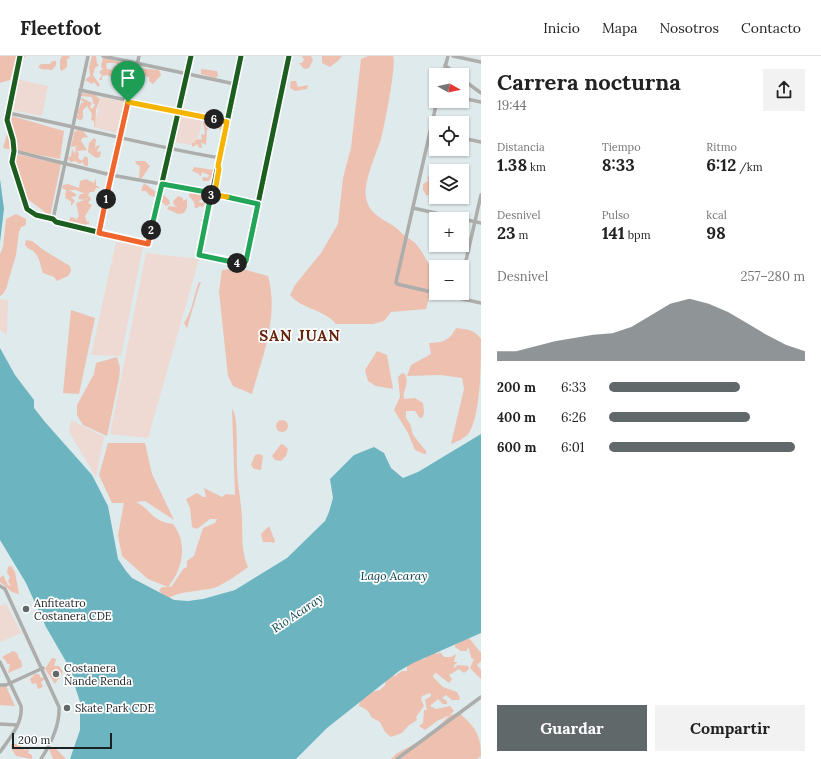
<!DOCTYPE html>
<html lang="es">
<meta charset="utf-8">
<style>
body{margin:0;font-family:Lora,serif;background:#f2f2f2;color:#222;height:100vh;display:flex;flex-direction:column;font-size:15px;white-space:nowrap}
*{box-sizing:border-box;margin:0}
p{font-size:13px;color:#767676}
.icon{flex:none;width:22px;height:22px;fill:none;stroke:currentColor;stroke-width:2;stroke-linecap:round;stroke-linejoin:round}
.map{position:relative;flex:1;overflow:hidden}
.details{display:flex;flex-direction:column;background:#fff;width:340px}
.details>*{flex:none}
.needle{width:26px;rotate:98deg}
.fabs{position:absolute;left:429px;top:12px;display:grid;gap:8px}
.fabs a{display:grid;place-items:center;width:40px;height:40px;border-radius:0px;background:#fff;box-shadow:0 1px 3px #0004;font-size:20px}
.scale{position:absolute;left:12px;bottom:10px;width:100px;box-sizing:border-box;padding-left:4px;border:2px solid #1b2224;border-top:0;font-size:11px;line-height:14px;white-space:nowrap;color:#1b2224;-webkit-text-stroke:3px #fff;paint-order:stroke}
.pin{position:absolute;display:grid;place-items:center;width:34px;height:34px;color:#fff;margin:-41px -17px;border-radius:50% 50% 50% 0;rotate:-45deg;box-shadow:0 0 4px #0007}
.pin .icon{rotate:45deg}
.km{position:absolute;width:20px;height:20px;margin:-10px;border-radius:50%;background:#222;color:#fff;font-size:11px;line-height:20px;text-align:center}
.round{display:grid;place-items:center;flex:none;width:42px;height:42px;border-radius:0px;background:#f2f2f2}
.headline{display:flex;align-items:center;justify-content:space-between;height:68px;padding:0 16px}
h1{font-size:22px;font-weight:700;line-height:30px}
.metrics{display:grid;grid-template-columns:repeat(3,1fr);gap:6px;height:68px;padding:4px 16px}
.metrics div{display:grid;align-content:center}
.metrics b{font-size:17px;font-weight:700}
.metrics small{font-size:11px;font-weight:400}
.metrics p{font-size:11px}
.chart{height:112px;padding:8px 16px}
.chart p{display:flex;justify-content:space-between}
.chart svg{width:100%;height:72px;margin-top:4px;fill:#60686a;opacity:.7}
.action{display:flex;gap:8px;margin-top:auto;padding:8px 16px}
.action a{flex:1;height:46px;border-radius:0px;background:#60686a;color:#fff;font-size:16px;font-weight:700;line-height:46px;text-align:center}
.action a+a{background:#f2f2f2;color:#222}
ul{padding:0 16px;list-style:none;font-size:13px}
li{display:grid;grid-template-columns:64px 48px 1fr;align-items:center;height:30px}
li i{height:10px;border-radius:5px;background:#60686a}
header{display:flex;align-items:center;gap:24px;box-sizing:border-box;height:56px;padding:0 20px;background:#fff;border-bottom:1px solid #e0e0e0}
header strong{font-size:19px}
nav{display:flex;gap:22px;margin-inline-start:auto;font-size:14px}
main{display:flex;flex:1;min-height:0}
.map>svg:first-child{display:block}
</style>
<header>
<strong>Fleetfoot</strong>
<nav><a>Inicio</a><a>Mapa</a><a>Nosotros</a><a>Contacto</a></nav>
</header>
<main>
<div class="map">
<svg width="481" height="703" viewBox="0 0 481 703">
<rect width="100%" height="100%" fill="#dfeaec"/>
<g fill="#eedad2">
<polygon points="17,23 48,30 42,60 11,54"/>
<polygon points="101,41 124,46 116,77 94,71"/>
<polygon points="180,59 203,64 196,90 174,86"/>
<polygon points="116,186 143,191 121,300 91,299"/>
<polygon points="146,197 199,203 148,382 110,378"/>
<polygon points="0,243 8,244 7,279 0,274"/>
<polygon points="71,364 104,381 96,421 69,376"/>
<polygon points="6,547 21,577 0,586 0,550"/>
</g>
<g fill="#edc0b0">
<polygon points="0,0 26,0 14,10 10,24 0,27"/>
<polygon points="62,0 69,0 70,2 67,3 67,11 62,15 60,13 60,4"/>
<polygon points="92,0 96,0 97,8 99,9 95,12 93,19 100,29 98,31 94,26 92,28 85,24 90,20 89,11"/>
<polygon points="298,0 311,0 313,4 309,12 304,13 299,7 302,7 304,4 302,0"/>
<polygon points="322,0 342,0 339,4 330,11 322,7"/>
<path d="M368,0H393C397,7 384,72 381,83C376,98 363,127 366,142C369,158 383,163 395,171C399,174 402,178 406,181C409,183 414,185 416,188C424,197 429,210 435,220L426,253L391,256L384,265L373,268H336C324,253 303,254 290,239L295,229L321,197L338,168L343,122L351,92L361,3Z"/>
<polygon points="103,1 123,7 120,11 116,7 107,7 106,9 107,13 112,14 114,10 118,9 116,19 120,19 122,23 114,25 114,22 107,19 102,20 102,24 99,24 102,19 99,16 103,13 101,11"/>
<polygon points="52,5 56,5 56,9 52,14 41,13 38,11 41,8 50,8"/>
<polygon points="138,12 159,14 161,19 153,28 149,25 149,21 142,19 140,23 136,23"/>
<polygon points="201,13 217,15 218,20 215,22 201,18"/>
<polygon points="291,25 296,25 298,31 308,29 307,33 295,35 290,32"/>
<polygon points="82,37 95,39 100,43 96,54 95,73 94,65 91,64 92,58 87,50 83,54 83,62 81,64 77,63 76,60 76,58 79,60 77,56 79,53 81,47 84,47 81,44 82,42 92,47 90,51 92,53 95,49 93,47 92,41 81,40"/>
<polygon points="12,60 64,75 60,103 3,92"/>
<polygon points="209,63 222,66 223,73 220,74 217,68 207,67 206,71 210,74 207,73 206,89 201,86 202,92 198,91 198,88 192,91 192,87 194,87 196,84 202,83 201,79 205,78 203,66"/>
<polygon points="78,74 83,75 88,81 82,82 81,85 87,94 77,95 79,98 78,102 82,105 85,100 88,102 88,110 85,110 82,106 80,108 75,105 71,106 67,102 71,100 72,93 75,98 76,91 79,90 71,91 74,76"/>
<polygon points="94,82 96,84 95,92 97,90 101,89 97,94 98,96 101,95 100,101 96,102 88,96 89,87"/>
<polygon points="11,97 61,108 50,160 25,141"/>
<polygon points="135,105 145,105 150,110 142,122 139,122 140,110 137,109"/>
<polygon points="194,111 213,114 213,123 210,122 209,125 203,125 202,122 204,121 208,122 209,119 202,116 201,120 200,120 199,118 192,115"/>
<polygon points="436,119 436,141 443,141 435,144 432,140 426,139 423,134 423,128 428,125 427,121"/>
<polygon points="96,122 96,129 100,132 96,132 94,136 90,136 88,139 91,143 88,147 92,149 85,160 87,166 89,165 89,168 87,168 84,172 82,172 76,167 69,168 70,161 75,162 76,164 79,160 76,147 87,143 86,142 85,144 78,143 80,138 85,138 76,134 69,134 76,138 76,140 71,141 75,145 71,150 71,145 65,142 66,134 62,132 63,129 68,128 79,132 80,125 86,123 94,127"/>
<polygon points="144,127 156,136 158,130 161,129 162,132 162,137 169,144 170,148 166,150 160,144 157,145 155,141 149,139 146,135 141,135"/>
<polygon points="190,135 198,137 202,140 201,144 198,146 205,147 203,151 200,150 197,152 195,152 194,146 189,140"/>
<polygon points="178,140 183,142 183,145 187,143 187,151 184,157 178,158 167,153 169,150 177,151 174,149 173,145"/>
<polygon points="16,158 26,163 26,169 21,171 19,176 16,199 6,233 3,238 0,240 0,198 3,191 6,163"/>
<path d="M26,184L32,185L45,195L70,210L71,215L68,220L57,225L54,221L43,217C40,210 40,200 33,195C30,193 28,193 25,189Z"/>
<path d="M239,212L268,220C279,260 263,299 252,338L233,330L228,320L219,236L222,214Z"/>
<path d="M199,226H201L199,231L187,272L184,267C193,255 193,240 199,226Z"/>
<polygon points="71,254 95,262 79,338 63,337"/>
<path d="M456,272C467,273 475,274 481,283C481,307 481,358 469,377C464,383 458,385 451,388L464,333L462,322L441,319L407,320L411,309L431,298L429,287C443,287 450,284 456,272Z"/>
<polygon points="377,295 387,299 393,333 376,330 368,325 365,314"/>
<polygon points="117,301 120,312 119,323 107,380 83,369 77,359 77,349 94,318 96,307"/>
<path d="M402,317L405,318C410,330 402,333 404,343L415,342L423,347L424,356L423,361L420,362L415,355H406V362L410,368L413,379L426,395V398H424L415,394L408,377L394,354L400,341L398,321Z"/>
<path d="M232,353C239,361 236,398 237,410C237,429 242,447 242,466C243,483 241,495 248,511C242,516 221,530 214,532C202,535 177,535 168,543L164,541L159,534L162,531H168L148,523L122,500L118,479L124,447H112L99,419L108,387H145L152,418L174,464L145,445L136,446C153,455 151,465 173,468C188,487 183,513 168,531L172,530L183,513L187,511V505L194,500L203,472L215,467L217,463H210L197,473L192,471L190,452L186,443L197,437L203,441H206L204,432L222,441L226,438L235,439Z"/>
<circle cx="282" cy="370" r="6"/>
<polygon points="281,388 284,389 288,393 286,400 281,405 275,404 272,400"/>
<polygon points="259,398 263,400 261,414 254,413 251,409 255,399"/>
<polygon points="269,470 275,485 274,487 271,486 263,486 261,478"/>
<polygon points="11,510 15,516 19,538 12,536 0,526 0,522 3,519 8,529 11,530 8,525 10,521 7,517 8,511"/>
<polygon points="469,582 481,597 481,605 477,609 481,614 481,623 470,612 474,603 471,602 469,593 467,592 467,595 461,595 455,591 455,589 464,583"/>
<polygon points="13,595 17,597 19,603 21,604 22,611 8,617 10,608 7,608 6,605 2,601"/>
<path d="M433,595L437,598L440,596L444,601H451L456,598L454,606H458L454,609V612L458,609L468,610L469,613L464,617L459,613L449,619L452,623L449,627L436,617L434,618L433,621L443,631L457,636L460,642L459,644H452L446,639L442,642L447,645V648H443L438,643L430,650L436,653L450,650L454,655L450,659L459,657C475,671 481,678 481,700L477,703H391L396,698L427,681L450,659L437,665L425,674L419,670L423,667L424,654H427L425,644L431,640L430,637L422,640L421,643L424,650L416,661L417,664L408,670L402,677L391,681L385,676L380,666L371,661C370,655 364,652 359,650C361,638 371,636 380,634L385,629L386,623L393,619L395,620L402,615H407V609L415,602L425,603L426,599Z"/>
<polygon points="52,602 56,603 54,610 59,610 63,616 55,628 45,613"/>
<polygon points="35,618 39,618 41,622 45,621 45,623 41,626 43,631 38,633 36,627 32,628 30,623"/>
<polygon points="6,630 15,650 0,649 0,631"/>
<polygon points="11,688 18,688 25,694 29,692 28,697 32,699 32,703 16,700 11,692"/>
<polygon points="50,692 56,693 66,703 53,703 49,693"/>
</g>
<g fill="#6cb5c0">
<polygon points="0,123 4,153 0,186"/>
<polygon points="0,292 15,319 34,344 34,352 45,366 92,419 108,450 118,503 126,515 132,522 174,544 188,545 203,543 235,534 287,502 325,465 329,456 333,442 330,423 354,399 374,391 384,397 391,412 403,422 418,416 481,378 481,577 413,607 399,615 327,672 296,703 70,703 80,674 80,646 68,609 46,571 26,527 0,484"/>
</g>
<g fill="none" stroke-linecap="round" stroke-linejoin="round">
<g stroke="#adadac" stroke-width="3.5">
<polyline points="20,0 7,64 13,84 14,95 12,106 27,153 36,159 53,163 56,166 148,188 191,0"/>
<polyline points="103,0 235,28"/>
<polyline points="241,0 199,199 244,207 246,205 289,0"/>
<polyline points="453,0 481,6"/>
<polyline points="445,9 457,19"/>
<polyline points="443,19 448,0"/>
<polyline points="462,23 481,37"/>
<polyline points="80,34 227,66"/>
<polyline points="462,42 481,46"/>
<path d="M8,57C79,71 148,90 220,102"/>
<polyline points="462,82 481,86"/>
<polyline points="14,95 111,119 212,137"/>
<polyline points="218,117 216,139 258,148"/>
<polyline points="413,152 481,167"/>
<polyline points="53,163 88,0"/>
<polyline points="99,177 139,0"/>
<polyline points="462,222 481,139"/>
<polyline points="436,237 397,228 396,226 437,45"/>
<polyline points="436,237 481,247"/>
<path d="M0,530L5,533L59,651C60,669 50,689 41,703"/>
<path d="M0,606L21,650C23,667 10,682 0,696"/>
<polyline points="0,629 6,629 43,612"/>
<polyline points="0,668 17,669"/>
<polyline points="397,703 481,641"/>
</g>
<defs>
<g id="cycleway">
<polyline points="20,0 7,64 13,84 14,95 12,106 27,153 36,159 53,163 56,166 148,188 191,0"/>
<polyline points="241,0 199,199 244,207 246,205 289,0"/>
</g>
</defs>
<use href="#cycleway" stroke="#fff" stroke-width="8"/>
<use href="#cycleway" stroke="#1b5e20" stroke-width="5"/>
</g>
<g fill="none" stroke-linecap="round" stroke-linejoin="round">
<defs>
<polyline id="split-1" points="106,143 128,46"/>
<polyline id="split-2" points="106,143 99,177 148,188 151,174"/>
<polyline id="split-3" points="151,174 162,128 212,137 211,139"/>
<polyline id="split-4" points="211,139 199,199 237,207"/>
<polyline id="split-5" points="227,141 258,148 246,205 244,207 237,207"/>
<polyline id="split-6" points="214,63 227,66 218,110 219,113 215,136 216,139 227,141"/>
<polyline id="split-7" points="128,46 214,63"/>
</defs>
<use href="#split-1" stroke="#fff" stroke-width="8"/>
<use href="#split-2" stroke="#fff" stroke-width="8"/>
<use href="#split-3" stroke="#fff" stroke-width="8"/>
<use href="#split-4" stroke="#fff" stroke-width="8"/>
<use href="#split-5" stroke="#fff" stroke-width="8"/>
<use href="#split-6" stroke="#fff" stroke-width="8"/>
<use href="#split-7" stroke="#fff" stroke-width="8"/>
<use href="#split-1" stroke="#f0652b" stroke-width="5"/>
<use href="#split-2" stroke="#f0652b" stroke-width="5"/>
<use href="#split-3" stroke="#22a559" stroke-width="5"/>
<use href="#split-4" stroke="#22a559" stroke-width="5"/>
<use href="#split-5" stroke="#22a559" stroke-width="5"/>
<use href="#split-6" stroke="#f5b400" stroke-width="5"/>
<use href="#split-7" stroke="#f5b400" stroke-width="5"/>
</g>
<g fill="#60686a" stroke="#fff" stroke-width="1.5">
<circle cx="26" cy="553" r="4"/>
<circle cx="56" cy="618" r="4"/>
<circle cx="67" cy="652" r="4"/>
</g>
<g text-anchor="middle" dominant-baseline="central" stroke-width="3.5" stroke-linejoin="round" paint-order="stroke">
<g font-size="11" fill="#1b2224" stroke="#fff" text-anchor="start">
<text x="34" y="547">Anfiteatro<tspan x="34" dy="13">Costanera CDE</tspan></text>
<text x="64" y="612">Costanera<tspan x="64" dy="13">Ñande Renda</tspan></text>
<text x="75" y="652">Skate Park CDE</text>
</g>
<g font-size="12" font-style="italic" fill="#003d46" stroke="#fff">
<text x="394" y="519">Lago Acaray</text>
<text transform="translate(297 557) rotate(-34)">Río Acaray</text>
</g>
<g font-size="15" font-weight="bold" letter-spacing="1" fill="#65250b" stroke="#fff">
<text x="300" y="279">SAN JUAN</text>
</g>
</g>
</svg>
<div class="fabs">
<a><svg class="needle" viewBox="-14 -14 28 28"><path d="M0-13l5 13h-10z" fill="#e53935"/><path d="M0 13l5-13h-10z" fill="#767676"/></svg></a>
<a><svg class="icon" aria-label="locate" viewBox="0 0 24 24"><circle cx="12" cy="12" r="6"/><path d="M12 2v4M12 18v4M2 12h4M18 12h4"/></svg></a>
<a><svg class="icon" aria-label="layers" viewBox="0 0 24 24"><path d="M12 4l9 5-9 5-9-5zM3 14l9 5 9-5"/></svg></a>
<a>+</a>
<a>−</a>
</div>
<div class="scale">200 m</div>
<div class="pin" style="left:128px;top:46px;background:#1e9e55"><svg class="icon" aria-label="arrive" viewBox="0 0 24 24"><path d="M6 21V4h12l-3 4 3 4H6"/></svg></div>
<b class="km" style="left:106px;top:143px">1</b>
<b class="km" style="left:151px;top:174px">2</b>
<b class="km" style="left:211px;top:139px">3</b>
<b class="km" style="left:237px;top:207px">4</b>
<b class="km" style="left:214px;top:63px">6</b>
</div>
<section class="details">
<div class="headline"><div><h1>Carrera nocturna</h1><p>19:44</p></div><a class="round"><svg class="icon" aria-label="share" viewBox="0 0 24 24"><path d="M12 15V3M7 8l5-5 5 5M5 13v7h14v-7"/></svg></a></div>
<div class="metrics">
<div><p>Distancia</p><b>1.38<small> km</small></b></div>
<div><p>Tiempo</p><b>8:33</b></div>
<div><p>Ritmo</p><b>6:12<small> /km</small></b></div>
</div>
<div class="metrics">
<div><p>Desnivel</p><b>23<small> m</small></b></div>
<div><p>Pulso</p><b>141<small> bpm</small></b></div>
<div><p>kcal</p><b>98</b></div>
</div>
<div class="chart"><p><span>Desnivel</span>257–280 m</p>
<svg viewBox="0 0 160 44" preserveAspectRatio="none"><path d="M0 44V38L10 38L20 35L30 32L40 30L50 28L60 27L70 23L80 16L90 9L100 6L110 9L120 14L130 21L140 28L150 34L160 38V44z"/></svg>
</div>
<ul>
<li><b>200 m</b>6:33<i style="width:67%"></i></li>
<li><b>400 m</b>6:26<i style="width:72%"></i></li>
<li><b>600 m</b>6:01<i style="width:95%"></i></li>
</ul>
<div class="action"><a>Guardar</a><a>Compartir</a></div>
</section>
</main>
